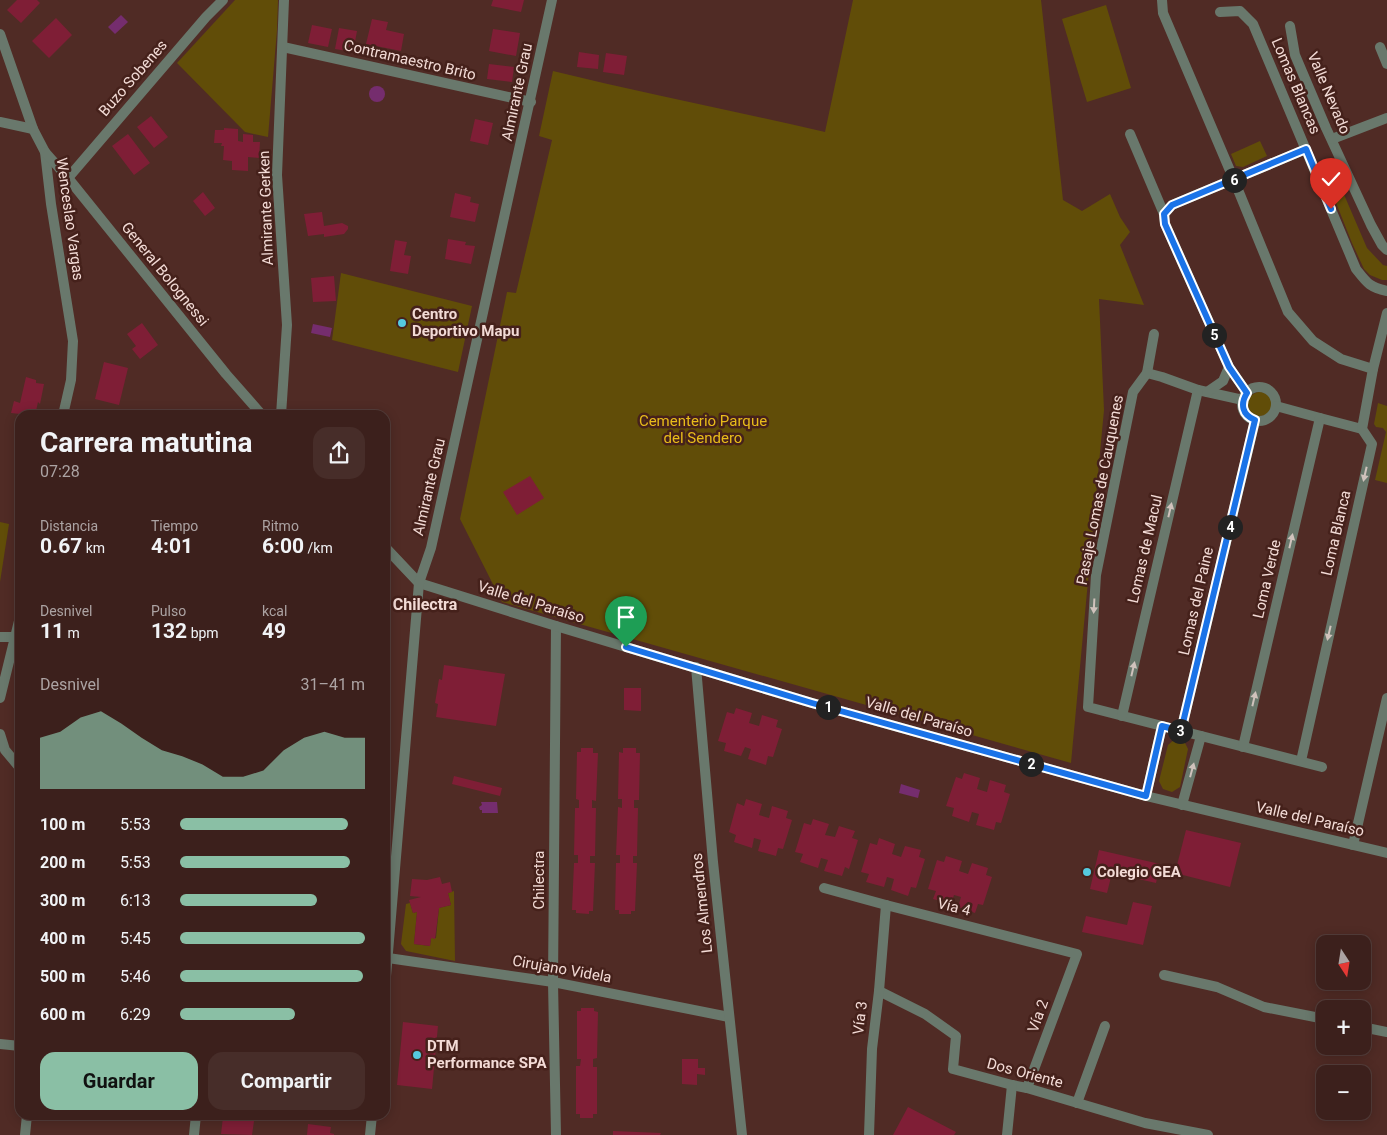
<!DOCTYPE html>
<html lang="es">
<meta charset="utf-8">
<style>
body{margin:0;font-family:Roboto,sans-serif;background:#472d29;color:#f1f3f6;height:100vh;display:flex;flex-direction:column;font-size:19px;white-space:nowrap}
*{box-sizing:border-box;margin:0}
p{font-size:16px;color:#aca3a3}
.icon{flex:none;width:28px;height:28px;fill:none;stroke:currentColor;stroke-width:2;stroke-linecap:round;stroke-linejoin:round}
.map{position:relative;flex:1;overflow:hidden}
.sheet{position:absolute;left:15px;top:410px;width:375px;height:710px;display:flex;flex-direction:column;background:#3c201c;border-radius:15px;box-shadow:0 2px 12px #0003,0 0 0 1px #553e3b}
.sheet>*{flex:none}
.needle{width:32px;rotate:168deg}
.buttons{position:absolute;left:1316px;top:935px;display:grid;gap:10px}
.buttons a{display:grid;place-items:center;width:55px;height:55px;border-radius:10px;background:#3c201c;box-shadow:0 2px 12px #0003,0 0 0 1px #553e3b;font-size:25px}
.pin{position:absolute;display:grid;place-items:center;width:42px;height:42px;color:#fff;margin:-51px -21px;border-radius:50% 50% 50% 0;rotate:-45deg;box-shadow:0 0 5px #0007}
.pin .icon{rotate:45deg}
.km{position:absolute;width:25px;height:25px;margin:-12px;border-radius:50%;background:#222;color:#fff;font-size:14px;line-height:25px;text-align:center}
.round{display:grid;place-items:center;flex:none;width:52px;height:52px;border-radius:15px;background:#472d29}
.head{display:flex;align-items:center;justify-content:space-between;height:85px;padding:0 25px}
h1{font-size:28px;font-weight:700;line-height:38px}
.figures{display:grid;grid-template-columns:repeat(3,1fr);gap:8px;height:85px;padding:5px 25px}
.figures div{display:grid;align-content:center}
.figures b{font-size:21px;font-weight:700}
.figures small{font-size:14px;font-weight:400}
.figures p{font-size:14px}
.chart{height:140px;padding:10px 25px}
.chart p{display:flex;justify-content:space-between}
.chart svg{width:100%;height:90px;margin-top:5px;fill:#8abfa5;opacity:.7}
.primary-button{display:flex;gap:10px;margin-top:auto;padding:10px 25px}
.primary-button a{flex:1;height:58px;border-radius:15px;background:#8abfa5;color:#111;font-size:20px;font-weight:700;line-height:58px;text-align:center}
.primary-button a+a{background:#472d29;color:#f1f3f6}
ul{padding:0 25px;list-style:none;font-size:16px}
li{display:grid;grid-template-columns:80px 60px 1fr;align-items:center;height:38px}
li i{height:12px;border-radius:6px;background:#8abfa5}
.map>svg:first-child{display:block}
</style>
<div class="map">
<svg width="1387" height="1135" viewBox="0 0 1387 1135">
<rect width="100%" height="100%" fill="#502b25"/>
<g fill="#614d08">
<polygon points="235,0 278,0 277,30 268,137 245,132 177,63"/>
<path d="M853,0H1041L1063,200L1082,211L1110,194L1120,217L1130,232L1120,245L1144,305L1099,299L1104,410L1071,763L502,602L460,519L507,292L516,293L552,140L539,136L553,71C643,93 735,111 825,132Z"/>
<polygon points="1106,5 1131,88 1087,102 1062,19"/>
<polygon points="1260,141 1267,156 1243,167 1236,166 1231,154"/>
<polygon points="1330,162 1367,248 1383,265 1387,266 1387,280 1382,280 1370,275 1364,269 1352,243 1321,165"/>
<polygon points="341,273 472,306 458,372 332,340"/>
<circle cx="1260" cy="404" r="12"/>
<polygon points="1378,403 1387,406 1387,483 1375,480 1386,432 1383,428 1376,427 1374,424"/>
<polygon points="0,522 9,524 0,582"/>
<polygon points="1175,739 1184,741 1188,749 1180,787 1172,792 1163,789 1159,781 1168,745"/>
<polygon points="454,891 455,961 406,951 401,944 406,904 410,903 413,913 417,912 414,944 430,946 431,938 436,938 439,908 451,905 448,893"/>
</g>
<g fill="#752d6e">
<polygon points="121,15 128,22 115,34 108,27"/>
<circle cx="377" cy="94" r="8"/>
<polygon points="313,324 332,328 330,337 311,333"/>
<polygon points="901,784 920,790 918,798 899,793"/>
<polygon points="481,802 497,802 498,813 482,813 482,810 480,810 479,807 482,805"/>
</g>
<g fill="#7f1e36">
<polygon points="17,0 37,0 40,3 21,23 7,10"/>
<polygon points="493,0 524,0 521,12 491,6"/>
<polygon points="56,18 72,35 49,58 32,41"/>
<polygon points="372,19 388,22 386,30 404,34 401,51 366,44"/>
<polygon points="312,25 332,29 328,47 308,43"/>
<polygon points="339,28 357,31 353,52 335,49"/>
<polygon points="493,29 520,33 516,56 489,51"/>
<polygon points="579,52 599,55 598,69 577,67"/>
<polygon points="606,53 627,56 624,75 603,72"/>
<polygon points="489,64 514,67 512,82 487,79"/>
<polygon points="151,116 168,137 154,148 137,127"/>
<polygon points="475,119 493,123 488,145 470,141"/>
<polygon points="224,128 238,129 238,141 243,142 243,134 253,135 253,142 260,142 259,158 248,157 248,171 232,170 232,161 223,160 224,146 221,146 222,143 214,143 215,130 224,130"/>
<polygon points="128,134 150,163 134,175 112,146"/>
<polygon points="203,192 215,208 205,216 193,201"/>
<polygon points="455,193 471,197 470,202 479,204 475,222 450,217"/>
<polygon points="322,212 324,226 342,223 348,226 348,229 344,234 324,237 324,234 308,236 304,214"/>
<polygon points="448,239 466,242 465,245 475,246 471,264 445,259"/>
<polygon points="395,240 407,242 404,255 411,256 408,274 390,271"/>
<polygon points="334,276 336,301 313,302 311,278"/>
<polygon points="142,323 158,345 140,359 132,349 136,346 127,334"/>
<polygon points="104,362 128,368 119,405 95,399"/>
<polygon points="26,377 36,380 36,383 44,384 40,404 38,402 36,411 30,409 29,415 11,413 14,401 20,403"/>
<polygon points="530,476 544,498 517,515 503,492"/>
<polygon points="444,665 505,674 496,726 436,717 438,704 435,703 439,679 442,680"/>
<polygon points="624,688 641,688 641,711 624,710"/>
<polygon points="736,708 752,713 749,723 759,726 762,715 778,720 776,727 782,729 773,757 768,756 766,765 748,759 751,749 745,747 741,756 724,751 726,743 718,741 727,712 734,714"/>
<polygon points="581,748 593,748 593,753 598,753 596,801 592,800 592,808 596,808 595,856 590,856 590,863 595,863 593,911 589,911 589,914 576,913 576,910 572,910 574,863 578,863 578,855 574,855 575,808 579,808 579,800 576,799 577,752 581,752"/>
<polygon points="623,748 636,748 636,753 640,753 639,800 634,800 634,808 638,808 637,856 633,856 633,863 637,863 635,911 631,911 631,914 619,914 619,910 615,910 616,863 620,863 620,855 616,855 618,807 622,808 622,799 618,799 619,752 623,753"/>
<polygon points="964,773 980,778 977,789 987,792 990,780 1006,785 1004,792 1010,794 1001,823 996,822 994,830 976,825 979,814 972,812 969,822 952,816 954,808 946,806 956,777 962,779"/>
<polygon points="454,776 502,788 500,796 452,784"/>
<polygon points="746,799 762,804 759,815 769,818 772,806 788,811 786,818 792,820 783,849 778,848 776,856 758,851 761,840 754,838 752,848 734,842 736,835 729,832 737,803 744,806"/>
<polygon points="813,819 829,824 825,835 835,837 839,826 855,831 852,838 858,840 849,869 845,867 842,876 824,871 828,860 821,858 818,868 800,862 803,854 795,852 804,823 811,825"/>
<polygon points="1186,830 1241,843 1230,887 1175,873"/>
<polygon points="879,838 895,844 892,854 901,857 905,846 921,850 919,857 925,859 916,888 911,887 908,896 891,890 894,879 887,877 884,887 866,882 869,874 861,872 870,843 877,845"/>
<polygon points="1099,850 1160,864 1156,883 1112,873 1107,893 1090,889"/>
<polygon points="946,856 962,861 959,871 968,874 972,863 988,868 986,875 992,877 983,905 978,904 975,913 958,907 961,897 954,895 951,904 933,899 936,891 928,889 937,860 944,862"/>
<polygon points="440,877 442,884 450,882 452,892 448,893 451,905 439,908 435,939 431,938 430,946 414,944 417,912 413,913 409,900 421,897 410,896 412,879 427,880"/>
<polygon points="1133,902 1152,906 1143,945 1082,932 1086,916 1127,925"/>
<polygon points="581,1008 594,1008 594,1011 598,1012 597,1058 593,1059 593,1067 597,1067 597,1114 593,1114 593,1118 580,1118 580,1114 576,1114 576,1066 580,1066 581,1059 577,1059 577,1011 581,1011"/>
<polygon points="403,1022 438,1026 432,1089 397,1085"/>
<polygon points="682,1059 698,1059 698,1068 705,1068 705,1075 697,1074 697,1085 682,1084"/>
<polygon points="908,1107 956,1132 954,1135 893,1135"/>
<polygon points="233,1115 246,1115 245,1120 254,1121 252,1135 221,1134 223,1117 232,1118"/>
<polygon points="308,1124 331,1127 330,1133 334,1134 334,1135 307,1135"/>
<polygon points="613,1131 661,1133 660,1135 613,1135"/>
</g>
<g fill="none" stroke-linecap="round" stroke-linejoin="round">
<g stroke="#69786c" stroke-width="10">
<polyline points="1162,0 1163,13 1234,180 1288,312 1313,341 1341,359 1373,369"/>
<path d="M1220,12L1240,11L1253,24L1356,269C1367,283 1369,287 1387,291"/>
<polyline points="1290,26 1295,55 1326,128 1371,225 1382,245 1387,250"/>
<polyline points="0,34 33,129 45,152 51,204 73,341 71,380 63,415"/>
<polyline points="283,47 531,102"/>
<polyline points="1380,47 1387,64"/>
<polyline points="0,122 33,129"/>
<polyline points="1130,134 1164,214"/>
<polyline points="1332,139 1387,118"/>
<polyline points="45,152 68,178 226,374 262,415"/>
<polyline points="68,178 206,17 223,0"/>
<polyline points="1154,334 1147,373 1162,377 1198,390 1243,400"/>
<polyline points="1147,373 1133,392 1096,575 1088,707 1322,767"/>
<circle cx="1259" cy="404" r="17"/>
<polyline points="1207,392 1223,381 1229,367"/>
<polyline points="1247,393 1229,367 1165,224 1164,214 1172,205 1306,149"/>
<polyline points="1276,406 1320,418 1362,429"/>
<polyline points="281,415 287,325 277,175 284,0"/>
<polyline points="385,547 419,583"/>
<polyline points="0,637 16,637"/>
<polyline points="0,698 20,617"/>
<polyline points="1122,716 1198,390"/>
<polyline points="1181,731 1255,421"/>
<polyline points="0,734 5,750 20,768"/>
<polyline points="1243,747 1320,418"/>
<polyline points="1301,761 1372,444 1362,429 1373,369 1387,313"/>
<polyline points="1146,796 1162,726"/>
<polyline points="1182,805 1201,736"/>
<polyline points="1353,845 1387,698"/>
<polyline points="824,888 886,905 1077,954 1027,1088"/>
<polyline points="388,958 553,982 729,1017"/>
<polyline points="1164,975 1217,987 1264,1007 1325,1019"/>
<polyline points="879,991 925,1014 956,1036 953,1069 1012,1085 1027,1088 1145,1123 1208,1135"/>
<polyline points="1362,1027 1387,1032"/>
<polyline points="0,1044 20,1046"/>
<polyline points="1077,1103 1105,1026"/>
<polyline points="25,1135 27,1115"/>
<polyline points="194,1135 196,1115"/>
<polyline points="556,1135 553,982 556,626"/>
<polyline points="869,1135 872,1049 879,991 886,905"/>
<polyline points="1007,1135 1012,1085"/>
</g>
<g stroke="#69786c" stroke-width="10">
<polyline points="419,583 556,626 812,703 1146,796 1387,853"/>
<polyline points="696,667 713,862 742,1135"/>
<polyline points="385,988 419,583 431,548 552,0"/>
<polyline points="370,1135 372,1115"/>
</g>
</g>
<defs><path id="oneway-solid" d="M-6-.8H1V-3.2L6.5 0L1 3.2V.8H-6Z" transform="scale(1.25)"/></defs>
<g fill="#d0c2bc">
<use href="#oneway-solid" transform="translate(1365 474) rotate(103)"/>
<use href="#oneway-solid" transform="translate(1170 510) rotate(-77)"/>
<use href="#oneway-solid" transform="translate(1291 541) rotate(-77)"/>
<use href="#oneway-solid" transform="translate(1094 606) rotate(93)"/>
<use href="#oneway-solid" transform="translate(1329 633) rotate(103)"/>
<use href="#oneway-solid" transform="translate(1133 669) rotate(-77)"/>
<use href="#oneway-solid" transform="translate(1254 699) rotate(-77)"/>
<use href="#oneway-solid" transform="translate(1192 770) rotate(-75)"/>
</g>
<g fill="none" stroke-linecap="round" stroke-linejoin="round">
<defs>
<path id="route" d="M626,647L812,703L1146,796L1162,726L1181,731L1255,420C1242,415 1240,404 1247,393L1229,367L1165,224L1164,214L1172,205L1306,149L1331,209"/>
</defs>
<use href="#route" stroke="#fff" stroke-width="10"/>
<use href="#route" stroke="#1a73e8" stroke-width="6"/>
</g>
<g fill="#55cadf" stroke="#45211b" stroke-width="2">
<circle cx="402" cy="323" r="5"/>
<circle cx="1087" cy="872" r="5"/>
<circle cx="417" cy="1055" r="5"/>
</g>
<g text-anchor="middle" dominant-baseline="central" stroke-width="5" stroke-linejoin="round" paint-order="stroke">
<g font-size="15" fill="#f3dbd6" stroke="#45211b">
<text transform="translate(410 60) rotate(13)">Contramaestro Brito</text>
<text transform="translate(133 78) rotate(-49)">Buzo Sobenes</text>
<text transform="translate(1296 86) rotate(67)">Lomas Blancas</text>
<text transform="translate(517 92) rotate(-78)">Almirante Grau</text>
<text transform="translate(1329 93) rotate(67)">Valle Nevado</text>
<text transform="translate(266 208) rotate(-92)">Almirante Gerken</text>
<text transform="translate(70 219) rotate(82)">Wenceslao Vargas</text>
<text transform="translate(165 274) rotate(51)">General Bolognessi</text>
<text transform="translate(429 487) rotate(-77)">Almirante Grau</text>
<text transform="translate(1100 490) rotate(-79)">Pasaje Lomas de Cauquenes</text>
<text transform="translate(1336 533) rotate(-77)">Loma Blanca</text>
<text transform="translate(1145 549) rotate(-77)">Lomas de Macul</text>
<text transform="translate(1267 579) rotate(-77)">Loma Verde</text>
<text transform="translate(1196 601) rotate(-77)">Lomas del Paine</text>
<text transform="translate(531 602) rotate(17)">Valle del Paraíso</text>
<text transform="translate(919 717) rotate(16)">Valle del Paraíso</text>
<text transform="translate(1310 819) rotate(13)">Valle del Paraíso</text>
<text transform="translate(539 880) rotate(-90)">Chilectra</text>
<text transform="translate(702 903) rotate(-96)">Los Almendros</text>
<text transform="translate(954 907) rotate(14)">Vía 4</text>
<text transform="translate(562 969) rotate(10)">Cirujano Videla</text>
<text transform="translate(1038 1016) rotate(-70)">Vía 2</text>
<text transform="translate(860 1018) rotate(-83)">Vía 3</text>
<text transform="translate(1025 1073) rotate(15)">Dos Oriente</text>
</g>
<g font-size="15" font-weight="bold" fill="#f3dbd6" stroke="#45211b" text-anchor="start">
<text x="412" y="314">Centro<tspan x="412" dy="17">Deportivo Mapu</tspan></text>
<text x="1097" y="872">Colegio GEA</text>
<text x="427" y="1046">DTM<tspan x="427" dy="17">Performance SPA</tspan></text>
</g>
<g font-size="15" fill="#e8bc1a" stroke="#45211b">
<text x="703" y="421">Cementerio Parque<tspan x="703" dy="17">del Sendero</tspan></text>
</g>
<g font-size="16" font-weight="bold" fill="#f3dbd6" stroke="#45211b">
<text x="425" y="604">Chilectra</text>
</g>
</g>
</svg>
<div class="buttons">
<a><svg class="needle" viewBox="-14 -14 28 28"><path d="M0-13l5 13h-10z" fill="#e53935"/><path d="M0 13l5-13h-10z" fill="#aca3a3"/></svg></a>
<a>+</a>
<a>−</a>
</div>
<div class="pin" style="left:626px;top:647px;background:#1e9e55"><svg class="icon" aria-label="arrive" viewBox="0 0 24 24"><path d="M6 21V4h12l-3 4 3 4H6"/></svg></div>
<div class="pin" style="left:1331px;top:209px;background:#d93025"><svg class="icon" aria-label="check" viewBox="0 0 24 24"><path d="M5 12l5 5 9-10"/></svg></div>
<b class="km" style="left:828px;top:707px">1</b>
<b class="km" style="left:1031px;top:764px">2</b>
<b class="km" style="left:1180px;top:731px">3</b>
<b class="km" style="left:1230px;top:527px">4</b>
<b class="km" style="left:1214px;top:335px">5</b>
<b class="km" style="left:1234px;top:180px">6</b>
<section class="sheet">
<div class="head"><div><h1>Carrera matutina</h1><p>07:28</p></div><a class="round"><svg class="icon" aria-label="share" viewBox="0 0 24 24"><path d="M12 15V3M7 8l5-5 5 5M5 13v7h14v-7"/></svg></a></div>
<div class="figures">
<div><p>Distancia</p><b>0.67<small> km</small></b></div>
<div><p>Tiempo</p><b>4:01</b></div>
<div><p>Ritmo</p><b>6:00<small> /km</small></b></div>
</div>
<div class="figures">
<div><p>Desnivel</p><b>11<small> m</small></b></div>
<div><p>Pulso</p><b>132<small> bpm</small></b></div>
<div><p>kcal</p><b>49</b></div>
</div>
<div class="chart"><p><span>Desnivel</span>31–41 m</p>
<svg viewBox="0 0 160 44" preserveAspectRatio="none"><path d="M0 44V19L10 16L20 9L30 6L40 12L50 19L60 25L70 28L80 32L90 38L100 38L110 35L120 25L130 19L140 16L150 19L160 19V44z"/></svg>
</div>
<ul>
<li><b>100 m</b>5:53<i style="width:91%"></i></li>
<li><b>200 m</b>5:53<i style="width:92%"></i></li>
<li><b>300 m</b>6:13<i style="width:74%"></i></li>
<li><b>400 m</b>5:45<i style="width:100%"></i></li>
<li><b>500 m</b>5:46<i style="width:99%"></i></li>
<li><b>600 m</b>6:29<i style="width:62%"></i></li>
</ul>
<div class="primary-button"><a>Guardar</a><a>Compartir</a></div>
</section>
</div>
